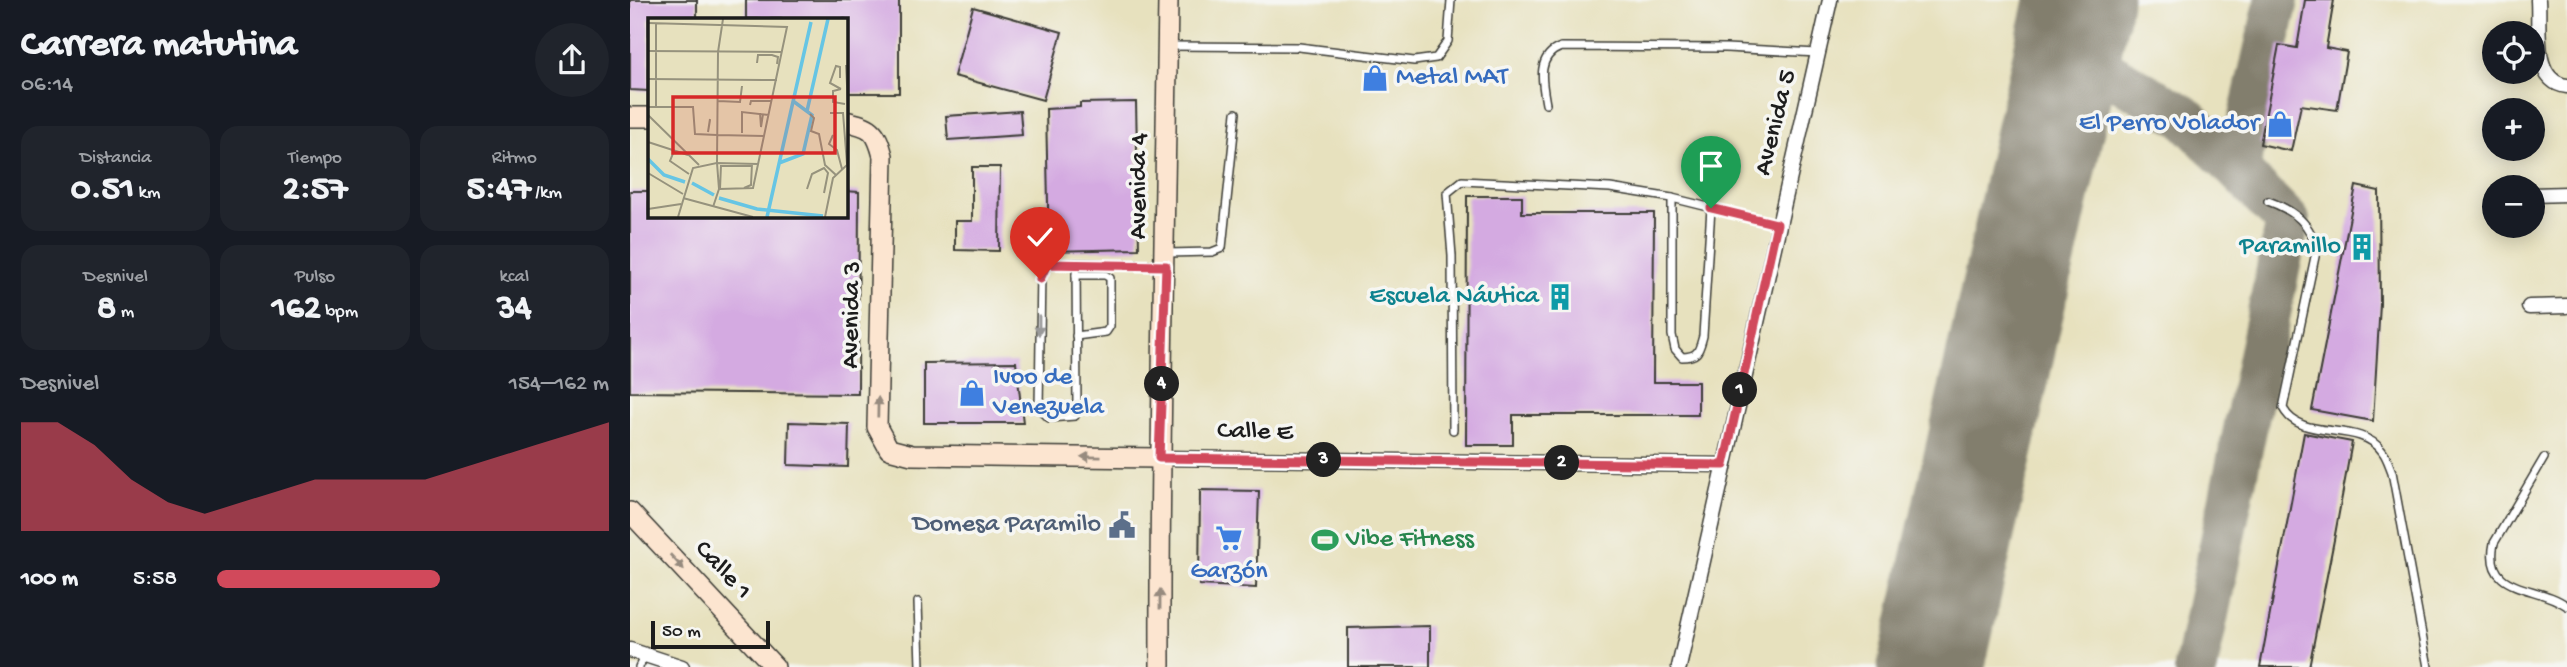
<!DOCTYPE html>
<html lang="es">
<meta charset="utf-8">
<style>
body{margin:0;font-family:"Gochi Hand",sans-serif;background:#20242c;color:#f1f3f6;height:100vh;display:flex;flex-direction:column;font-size:26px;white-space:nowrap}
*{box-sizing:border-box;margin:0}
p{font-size:23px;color:#9ea1a6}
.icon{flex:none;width:38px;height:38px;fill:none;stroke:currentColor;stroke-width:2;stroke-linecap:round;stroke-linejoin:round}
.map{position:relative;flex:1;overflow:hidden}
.details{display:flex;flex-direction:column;background:#171b24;width:630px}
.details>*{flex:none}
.controls{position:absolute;left:1852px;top:21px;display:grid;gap:14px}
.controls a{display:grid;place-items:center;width:63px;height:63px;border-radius:50%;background:#171b24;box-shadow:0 4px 18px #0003;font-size:35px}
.scale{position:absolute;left:21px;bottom:18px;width:119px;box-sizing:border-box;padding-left:7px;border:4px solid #1c1c1c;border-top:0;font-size:19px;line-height:24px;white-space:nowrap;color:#1c1c1c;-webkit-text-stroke:5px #f6f6f2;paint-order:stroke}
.pin{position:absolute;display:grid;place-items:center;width:60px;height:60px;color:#fff;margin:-72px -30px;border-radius:50% 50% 50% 0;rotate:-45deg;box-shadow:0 0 7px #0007}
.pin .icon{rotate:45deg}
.km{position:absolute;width:35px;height:35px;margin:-18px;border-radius:50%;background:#222;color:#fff;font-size:19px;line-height:35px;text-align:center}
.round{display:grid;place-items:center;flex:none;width:74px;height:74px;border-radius:37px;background:#20242c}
.head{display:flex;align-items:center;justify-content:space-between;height:119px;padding:0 21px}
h1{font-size:38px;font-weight:800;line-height:52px}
.metrics{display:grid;grid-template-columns:repeat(3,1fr);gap:10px;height:119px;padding:7px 21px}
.metrics div{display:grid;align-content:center;border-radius:18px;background:#20242c;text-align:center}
.metrics b{font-size:35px;font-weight:800}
.metrics small{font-size:19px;font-weight:400}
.metrics p{font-size:19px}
.chart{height:196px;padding:14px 21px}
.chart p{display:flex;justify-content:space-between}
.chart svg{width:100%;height:126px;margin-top:7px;fill:#d1495b;opacity:.7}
ul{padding:0 21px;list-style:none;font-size:23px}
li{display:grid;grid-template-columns:112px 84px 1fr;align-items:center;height:52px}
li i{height:18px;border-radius:9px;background:#d1495b}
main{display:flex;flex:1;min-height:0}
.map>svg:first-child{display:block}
</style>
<main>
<section class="details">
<div class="head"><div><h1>Carrera matutina</h1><p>06:14</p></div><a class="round"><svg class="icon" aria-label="share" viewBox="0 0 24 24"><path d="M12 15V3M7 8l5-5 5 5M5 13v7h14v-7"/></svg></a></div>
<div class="metrics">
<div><p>Distancia</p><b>0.51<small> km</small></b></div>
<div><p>Tiempo</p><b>2:57</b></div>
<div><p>Ritmo</p><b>5:47<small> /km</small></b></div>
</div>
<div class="metrics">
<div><p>Desnivel</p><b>8<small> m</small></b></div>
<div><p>Pulso</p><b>162<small> bpm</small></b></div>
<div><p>kcal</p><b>34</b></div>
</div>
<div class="chart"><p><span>Desnivel</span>154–162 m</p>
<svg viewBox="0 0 160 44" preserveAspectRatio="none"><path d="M0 44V6L10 6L20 14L30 26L40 34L50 38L60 34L70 30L80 26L90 26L100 26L110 26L120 22L130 18L140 14L150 10L160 6V44z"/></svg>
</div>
<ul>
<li><b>100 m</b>5:58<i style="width:57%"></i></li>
</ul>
</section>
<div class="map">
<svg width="1937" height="667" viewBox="0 0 1937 667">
<rect width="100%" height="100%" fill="#f6f6f2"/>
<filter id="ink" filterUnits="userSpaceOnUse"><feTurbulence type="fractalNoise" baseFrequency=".0143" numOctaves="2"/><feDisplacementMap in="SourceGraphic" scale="14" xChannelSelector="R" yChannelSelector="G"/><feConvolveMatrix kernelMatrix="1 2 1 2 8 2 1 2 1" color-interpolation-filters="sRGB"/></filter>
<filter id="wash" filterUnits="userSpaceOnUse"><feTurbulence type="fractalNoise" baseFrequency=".00686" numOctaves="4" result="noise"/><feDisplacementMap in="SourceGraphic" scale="28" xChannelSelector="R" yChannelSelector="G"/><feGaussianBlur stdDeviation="1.57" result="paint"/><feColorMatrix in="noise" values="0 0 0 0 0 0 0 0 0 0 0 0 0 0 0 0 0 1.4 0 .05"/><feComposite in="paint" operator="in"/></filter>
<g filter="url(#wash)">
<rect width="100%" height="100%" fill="#e7e1be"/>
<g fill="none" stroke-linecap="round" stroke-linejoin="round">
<g stroke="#827e6d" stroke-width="44">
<polyline points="1438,49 1556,118 1658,221 1566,667"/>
<polyline points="1608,169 1647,0"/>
</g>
<polyline stroke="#827e6d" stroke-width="107" points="1301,667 1449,0"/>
</g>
<g id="blocks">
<g fill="#d4aae1">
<polygon points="0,0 67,0 67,19 19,19 19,91 0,90"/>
<polygon points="116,0 269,0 269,93 215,93 215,19 116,19"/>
<polygon points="1675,0 1704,0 1696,48 1717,52 1707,110 1671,105 1661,151 1630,144 1649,45 1667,48"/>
<polygon points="343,7 432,32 413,100 324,76"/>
<polygon points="506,102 509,249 419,251 416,109 450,107 450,103"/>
<polygon points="390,111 392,135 318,140 316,116"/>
<polygon points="342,167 370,167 369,251 325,250 325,221 342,221"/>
<polygon points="1726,186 1749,191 1750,304 1743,421 1682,410"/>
<polygon points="0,191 19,191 19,215 215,215 215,191 229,192 228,394 0,392"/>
<polygon points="837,196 892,196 892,213 1024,213 1023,382 1068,382 1068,415 883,415 883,445 836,445"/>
<polygon points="386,362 393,423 294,423 294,363"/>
<polygon points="159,422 219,424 218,467 158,465"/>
<polygon points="1674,433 1722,442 1704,540 1679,667 1630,667"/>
<polygon points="570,490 629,491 626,588 569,585"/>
<polygon points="800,626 800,667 718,667 718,628"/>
</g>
</g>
</g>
<g filter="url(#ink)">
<use href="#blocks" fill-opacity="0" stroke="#3a3a34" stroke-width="2"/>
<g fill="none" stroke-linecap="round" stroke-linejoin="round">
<defs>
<g id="service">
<polyline points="538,46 669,47 784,61 806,58 818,41 821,0"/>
<path d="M916,104C912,82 906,56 931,47L1096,48L1188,53"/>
<path d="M1042,198V335L1045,349L1052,357C1069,357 1069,350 1073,336L1081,208"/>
<path d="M1638,201C1663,210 1683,224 1686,252L1653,408C1671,443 1729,419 1752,451C1757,457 1759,465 1762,472L1798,667"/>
<polyline points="537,253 582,252 592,248 606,113"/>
<polyline points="446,263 417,264 411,271 409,408 419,418 445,416 447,409 446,263 532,266"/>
<polyline points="446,275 475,275 480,278 480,326 476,332 446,336"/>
<polyline points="823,430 822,256 817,193 832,181 980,188 1042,198 1147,224"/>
<path d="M1914,458L1864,543C1853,595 1908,584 1937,606"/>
<polyline points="288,602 290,667"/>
<polyline points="9,667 15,655"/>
</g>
<g id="minor">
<path d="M1908,0C1910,27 1901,82 1937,86"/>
<polyline points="1902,195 1937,194"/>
<polyline points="1899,307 1937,306"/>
<polyline points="529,458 1094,465"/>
<polyline points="0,650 52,667"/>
<polyline points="1049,667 1200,0"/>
</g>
<g id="secondary">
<polyline points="0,117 19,117"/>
<path d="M215,121C241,127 246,129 253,156L247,427L259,449L282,455L529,458"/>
<polyline points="0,512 145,667"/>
<path d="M530,667C529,445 535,222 538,0"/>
</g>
</defs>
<use href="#service" stroke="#3a3a34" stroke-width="10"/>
<use href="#minor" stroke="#3a3a34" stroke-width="17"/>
<use href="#secondary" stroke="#3a3a34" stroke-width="22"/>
<use href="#service" stroke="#fff" stroke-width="7"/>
<use href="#minor" stroke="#fff" stroke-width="14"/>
<use href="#secondary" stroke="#fce5d0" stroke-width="19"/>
</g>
<defs><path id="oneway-solid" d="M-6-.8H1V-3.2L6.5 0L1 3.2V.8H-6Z" transform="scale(1.75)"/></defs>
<use fill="#999" href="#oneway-solid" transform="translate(409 325) rotate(90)"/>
<g fill="#978b7f">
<use href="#oneway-solid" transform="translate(248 407) rotate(-89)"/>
<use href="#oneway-solid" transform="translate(461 457) rotate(-179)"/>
<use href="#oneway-solid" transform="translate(47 562) rotate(47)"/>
<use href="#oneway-solid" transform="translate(530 599) rotate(-90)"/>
</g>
</g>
<g fill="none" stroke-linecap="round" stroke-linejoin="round" filter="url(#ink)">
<defs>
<polyline id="route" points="410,279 417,264 536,266 529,458 1094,465 1147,224 1081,208"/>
</defs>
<use href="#route" stroke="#fff" stroke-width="14"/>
<use href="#route" stroke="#d1495b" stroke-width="9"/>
</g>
<defs>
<symbol id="shop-bare" viewBox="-9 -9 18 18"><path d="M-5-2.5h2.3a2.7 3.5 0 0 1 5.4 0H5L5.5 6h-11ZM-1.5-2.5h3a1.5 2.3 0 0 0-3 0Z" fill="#3f7fe0" stroke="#f6f6f2" stroke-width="2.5" paint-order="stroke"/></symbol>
<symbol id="building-bare" viewBox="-9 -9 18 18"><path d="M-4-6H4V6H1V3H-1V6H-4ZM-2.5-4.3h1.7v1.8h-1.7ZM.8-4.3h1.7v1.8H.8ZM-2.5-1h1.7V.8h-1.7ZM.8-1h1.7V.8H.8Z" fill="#0f9aa8" stroke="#f6f6f2" stroke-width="2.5" paint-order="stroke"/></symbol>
<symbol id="civic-bare" viewBox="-9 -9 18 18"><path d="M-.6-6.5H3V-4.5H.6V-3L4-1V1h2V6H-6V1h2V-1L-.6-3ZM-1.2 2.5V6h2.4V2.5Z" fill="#5c6f8a" stroke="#f6f6f2" stroke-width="2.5" paint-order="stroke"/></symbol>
<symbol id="supermarket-bare" viewBox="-9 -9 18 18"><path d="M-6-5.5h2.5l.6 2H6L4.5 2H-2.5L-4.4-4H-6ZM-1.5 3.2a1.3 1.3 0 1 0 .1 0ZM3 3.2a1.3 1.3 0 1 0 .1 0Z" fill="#3f7fe0" stroke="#f6f6f2" stroke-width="2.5" paint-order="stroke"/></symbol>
<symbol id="stadium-bare" viewBox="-9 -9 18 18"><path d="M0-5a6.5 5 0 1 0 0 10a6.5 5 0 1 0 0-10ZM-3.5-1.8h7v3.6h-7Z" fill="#2e9e5b" stroke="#f6f6f2" stroke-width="2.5" paint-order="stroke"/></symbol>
</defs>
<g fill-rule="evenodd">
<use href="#shop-bare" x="726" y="59" width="38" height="38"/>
<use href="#shop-bare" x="1631" y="105" width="38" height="38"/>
<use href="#building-bare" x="1713" y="228" width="38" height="38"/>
<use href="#building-bare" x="911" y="278" width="38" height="38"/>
<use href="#shop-bare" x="323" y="374" width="38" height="38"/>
<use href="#civic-bare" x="473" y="506" width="38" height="38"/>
<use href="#supermarket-bare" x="580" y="519" width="38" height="38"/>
<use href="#stadium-bare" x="676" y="521" width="38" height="38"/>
</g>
<g text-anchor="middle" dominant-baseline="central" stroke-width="7" stroke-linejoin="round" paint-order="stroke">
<g font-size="26" fill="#366cbe" stroke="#f6f6f2" text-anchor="start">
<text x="766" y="78">Metal MAT</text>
<text x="1629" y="124" text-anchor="end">El Perro Volador</text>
<text x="363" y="378">Ivoo de<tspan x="363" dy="30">Venezuela</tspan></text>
<text x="599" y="572" text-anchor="middle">Garzón</text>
</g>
<g font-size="26" fill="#1c1c1c" stroke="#f6f6f2">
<text transform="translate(1147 123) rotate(-76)">Avenida 5</text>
<text transform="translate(510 186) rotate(-90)">Avenida 4</text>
<text transform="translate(223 315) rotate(-89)">Avenida 3</text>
<text transform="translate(625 433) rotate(1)">Calle E</text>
<text transform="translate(92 571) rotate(47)">Calle 1</text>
</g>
<g font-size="26" fill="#0d838f" stroke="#f6f6f2" text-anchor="end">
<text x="1711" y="247">Paramillo</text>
<text x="909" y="297">Escuela Náutica</text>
</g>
<g font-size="26" fill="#4e5e75" stroke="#f6f6f2" text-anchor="end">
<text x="471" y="525">Domesa Paramilo</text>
</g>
<g font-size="26" fill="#27864d" stroke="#f6f6f2" text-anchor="start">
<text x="716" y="540">Vibe Fitness</text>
</g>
</g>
<g transform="translate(18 18)">
<rect width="200" height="200" fill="#e7e1be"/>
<path fill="none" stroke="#66c5e4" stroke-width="3.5" d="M159,93L180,1M0,141L16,157L37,164M131,145L155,136L164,97L145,83M44,165L66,177M71,180L109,191L175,198M119,199L163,4"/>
<path fill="none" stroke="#96927d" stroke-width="2" d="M0,5L139,9L105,170L71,171M0,33L134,34M109,45L110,37H124L130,39L129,46M198,47L200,88M192,60V49L188,48L182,65L193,71M0,61L129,62M193,71L185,73V84L197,86M70,83L92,84L94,68M102,87L103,83H124M8,88V5M0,89H45L47,116L69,117M112,95L113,109L115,96M182,95H195L199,146M162,96L166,100L163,113L171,116L177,147L188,157M0,97L51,147M62,102L60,114L62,101M94,115V94L121,97M69,117L116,118M185,117L181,126L189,132L194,151M0,124L40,137M26,133L22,143L41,156M73,148H104M0,155L35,176M96,170L103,167L104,145M72,171L73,147M159,171L164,156L176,150L180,155L176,175M35,180L105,199M65,189L71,171L69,145L110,146M0,191L33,186M30,199L45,150L69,145L70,34L75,1M177,199L185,160L200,146"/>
<path fill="#d62828" fill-opacity="0.15" stroke="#d62828" stroke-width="3.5" d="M25,79H187V135H25Z"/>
<rect width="200" height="200" fill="none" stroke="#1c1c1c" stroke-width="3.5"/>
</g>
</svg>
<div class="controls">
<a><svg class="icon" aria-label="locate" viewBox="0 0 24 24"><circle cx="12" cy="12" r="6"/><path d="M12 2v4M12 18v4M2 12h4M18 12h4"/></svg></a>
<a>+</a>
<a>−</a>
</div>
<div class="scale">50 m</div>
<div class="pin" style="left:1081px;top:208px;background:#1e9e55"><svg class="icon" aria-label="arrive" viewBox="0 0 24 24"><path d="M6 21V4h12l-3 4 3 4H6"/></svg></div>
<div class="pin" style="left:410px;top:279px;background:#d93025"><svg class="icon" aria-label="check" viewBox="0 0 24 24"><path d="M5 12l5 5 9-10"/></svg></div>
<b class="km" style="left:1110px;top:390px">1</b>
<b class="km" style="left:932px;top:463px">2</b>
<b class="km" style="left:694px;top:460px">3</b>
<b class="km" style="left:532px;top:384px">4</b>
</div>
</main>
